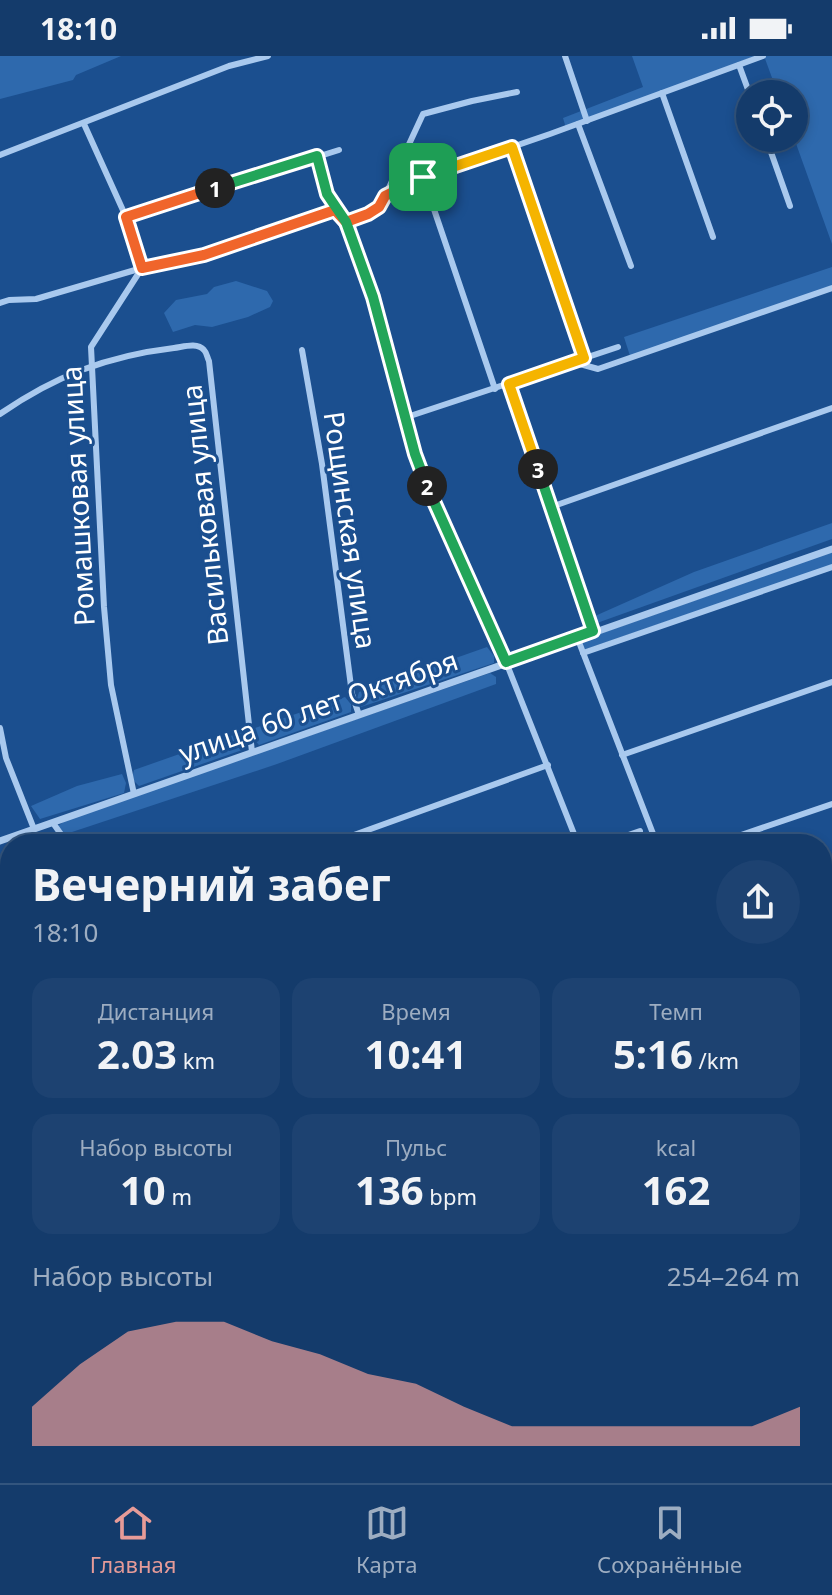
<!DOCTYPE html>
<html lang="ru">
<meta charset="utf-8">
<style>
body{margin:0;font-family:"Noto Sans",sans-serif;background:#1d4271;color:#f1f3f6;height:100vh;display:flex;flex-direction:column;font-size:30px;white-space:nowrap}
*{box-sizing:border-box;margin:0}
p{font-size:26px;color:#9dadc1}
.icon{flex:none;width:44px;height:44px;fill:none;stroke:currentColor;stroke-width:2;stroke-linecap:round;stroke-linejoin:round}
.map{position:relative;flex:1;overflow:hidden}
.side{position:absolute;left:0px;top:778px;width:832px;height:650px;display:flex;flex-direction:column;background:#143b6b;border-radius:32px 32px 0 0;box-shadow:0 4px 12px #0003,0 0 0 2px #33557e}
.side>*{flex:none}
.fabs{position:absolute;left:736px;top:24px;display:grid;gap:16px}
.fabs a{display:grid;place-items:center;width:72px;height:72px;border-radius:50%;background:#143b6b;box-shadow:0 4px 12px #0003,0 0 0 2px #33557e;font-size:40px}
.pin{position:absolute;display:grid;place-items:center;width:68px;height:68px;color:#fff;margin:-34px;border-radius:16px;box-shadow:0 4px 12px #0006}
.km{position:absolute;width:40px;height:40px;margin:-20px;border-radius:50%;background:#222;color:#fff;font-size:22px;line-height:40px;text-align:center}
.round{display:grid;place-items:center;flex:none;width:84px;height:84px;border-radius:42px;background:#1d4271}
.headline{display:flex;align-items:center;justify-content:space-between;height:136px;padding:0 32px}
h1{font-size:44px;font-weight:700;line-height:60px}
.figures{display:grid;grid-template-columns:repeat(3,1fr);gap:12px;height:136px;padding:8px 32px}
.figures div{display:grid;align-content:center;border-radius:20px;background:#1d4271;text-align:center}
.figures b{font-size:40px;font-weight:700}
.figures small{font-size:22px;font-weight:400}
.figures p{font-size:22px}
.chart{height:224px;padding:16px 32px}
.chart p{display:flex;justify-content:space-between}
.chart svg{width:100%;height:144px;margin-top:8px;fill:#e69b98;opacity:.7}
.status{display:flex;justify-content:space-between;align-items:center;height:56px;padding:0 40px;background:#143b6b;direction:ltr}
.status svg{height:22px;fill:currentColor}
.tabs{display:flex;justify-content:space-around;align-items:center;height:112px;border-top:2px solid #33557e;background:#143b6b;font-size:22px;color:#9dadc1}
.tabs a{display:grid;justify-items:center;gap:4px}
.tabs .current{color:#e69b98}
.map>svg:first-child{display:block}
</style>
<div class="status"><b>18:10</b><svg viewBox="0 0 49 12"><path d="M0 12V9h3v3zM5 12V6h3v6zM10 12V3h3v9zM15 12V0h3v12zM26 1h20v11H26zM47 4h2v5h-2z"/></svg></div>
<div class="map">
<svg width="832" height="1427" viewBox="0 0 832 1427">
<rect width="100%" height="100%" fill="#1b4f8f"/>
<g fill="#2e69ad">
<polygon points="0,0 121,0 76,19 73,24 0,43"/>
<polygon points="632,0 755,0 566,72 563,62 643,31"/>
<polygon points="764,0 832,0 832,188 794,82 794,38 778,38"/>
<polygon points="832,211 832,230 630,300 624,281"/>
<polygon points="236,225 267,235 273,245 270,251 248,261 212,271 195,269 173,276 164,257 176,244 207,238 214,231"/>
<polygon points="832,467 832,483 597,567 592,563 595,560 694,516"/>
<polygon points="832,496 832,509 583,594 578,589 582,584"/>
<polygon points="487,591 494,600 494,607 361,651 357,643 359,636"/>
<polygon points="490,617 496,621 496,628 277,708 63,779 58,770 66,764"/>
<polygon points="345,641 351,648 351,656 259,689 253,682 255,672"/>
<polygon points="242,676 246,685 245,693 139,730 132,723 134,714"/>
<polygon points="122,718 126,727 124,737 40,763 31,750 77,730"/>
<polygon points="822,1243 832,1248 832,1395 822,1395"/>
<polygon points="822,1406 832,1407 832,1427 593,1427 586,1418 822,1418"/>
</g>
<g fill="#3c6290" stroke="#9cc4f0" stroke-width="2">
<polygon points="822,1170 832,1174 832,1246 822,1240"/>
<polygon points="10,1216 10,1293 6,1294 10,1333 0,1356 0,1242 6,1232 2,1228 3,1222 8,1221"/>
</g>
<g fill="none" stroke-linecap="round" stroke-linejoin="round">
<g stroke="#a9c9ee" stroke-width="6">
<polyline points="565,0 587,65"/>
<polyline points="739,9 750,39"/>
<polyline points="662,37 713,181"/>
<polyline points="84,68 126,161 142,212 91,291 104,551 111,629 134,738"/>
<polyline points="578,68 631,210"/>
<polyline points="766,82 790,150"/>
<polyline points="512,91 584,302"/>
<polyline points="0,99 229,10 268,0"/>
<polyline points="317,100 327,138 335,154 346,166 373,241 415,398 438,458 506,606 578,788"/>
<polyline points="423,121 495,333"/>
<polyline points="386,138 423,58 472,45 517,36"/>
<polyline points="126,161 339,94"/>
<polyline points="346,166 379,151 385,140 404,128 550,78 763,0"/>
<polyline points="0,247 9,244 36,243 142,212 204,199 335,154"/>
<polyline points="302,294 322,408 352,638 359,659"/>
<polyline points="573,306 598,313 832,232"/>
<polyline points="509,328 593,575"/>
<path d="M0,358C55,320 107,300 174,292C183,291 197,286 204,294C207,297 207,301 209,305L252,696"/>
<polyline points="407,361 618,291"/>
<polyline points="551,451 832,352"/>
<polyline points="577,581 657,788"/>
<polyline points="583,597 832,511"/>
<polyline points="0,672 6,702 34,773"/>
<polyline points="622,699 832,626"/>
<polyline points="53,767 68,788"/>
<polyline points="329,788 548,709"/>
<polyline points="602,788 640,775"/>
<polyline points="715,788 832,748"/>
<polyline points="190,1418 193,1427"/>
<polyline points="229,1418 232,1427"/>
<polyline points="0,1420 10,1407"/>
<polyline points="126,1427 135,1418"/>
<polyline points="266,1427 289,1418"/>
</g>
<polyline stroke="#a9c9ee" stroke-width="7" points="0,785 832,493"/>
</g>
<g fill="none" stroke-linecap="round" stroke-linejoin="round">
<defs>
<polyline id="split-1" points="215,132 126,161 142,212 204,199 335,154 346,166 368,158 379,151 385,140 423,121"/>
<polyline id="split-2" points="215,132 317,100 327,138 346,166 373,241 415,398 427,430"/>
<polyline id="split-3" points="427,430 506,606 593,575 538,413"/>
<polyline id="split-4" points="423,121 512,91 584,302 509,328 538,413"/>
</defs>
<use href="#split-1" stroke="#fff" stroke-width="16"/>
<use href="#split-2" stroke="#fff" stroke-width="16"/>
<use href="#split-3" stroke="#fff" stroke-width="16"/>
<use href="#split-4" stroke="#fff" stroke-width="16"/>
<use href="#split-1" stroke="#f0652b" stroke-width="10"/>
<use href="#split-2" stroke="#22a559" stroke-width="10"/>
<use href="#split-3" stroke="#22a559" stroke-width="10"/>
<use href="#split-4" stroke="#f5b400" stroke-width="10"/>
</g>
<g text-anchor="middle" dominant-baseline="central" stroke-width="6" stroke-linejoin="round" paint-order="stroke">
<g font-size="28" fill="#fff" stroke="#1b4f8f">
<text transform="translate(77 440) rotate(-93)">Ромашковая улица</text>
<text transform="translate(204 459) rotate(-96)">Васильковая улица</text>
<text transform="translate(351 474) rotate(82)">Рощинская улица</text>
<text transform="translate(318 650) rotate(-19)">улица 60 лет Октября</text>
</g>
</g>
</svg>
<div class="fabs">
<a><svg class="icon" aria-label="locate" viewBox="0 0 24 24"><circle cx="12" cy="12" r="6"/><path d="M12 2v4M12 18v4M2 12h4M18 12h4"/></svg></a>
</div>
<div class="pin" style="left:423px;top:121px;background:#1e9e55"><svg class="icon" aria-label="arrive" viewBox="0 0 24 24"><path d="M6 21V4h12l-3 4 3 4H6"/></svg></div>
<b class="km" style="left:215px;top:132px">1</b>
<b class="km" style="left:427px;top:430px">2</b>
<b class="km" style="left:538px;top:413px">3</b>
<section class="side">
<div class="headline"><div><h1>Вечерний забег</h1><p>18:10</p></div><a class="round"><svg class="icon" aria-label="share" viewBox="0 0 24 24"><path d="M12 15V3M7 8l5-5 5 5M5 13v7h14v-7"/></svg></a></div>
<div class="figures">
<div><p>Дистанция</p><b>2.03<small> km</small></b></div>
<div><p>Время</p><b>10:41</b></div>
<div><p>Темп</p><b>5:16<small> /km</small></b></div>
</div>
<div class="figures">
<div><p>Набор высоты</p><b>10<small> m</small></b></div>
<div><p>Пульс</p><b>136<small> bpm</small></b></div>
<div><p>kcal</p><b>162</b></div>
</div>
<div class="chart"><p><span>Набор высоты</span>254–264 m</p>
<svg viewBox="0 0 160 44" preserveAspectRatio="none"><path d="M0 44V32L10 19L20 9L30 6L40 6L50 12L60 16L70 22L80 25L90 32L100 38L110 38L120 38L130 38L140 38L150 38L160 32V44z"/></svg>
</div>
</section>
</div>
<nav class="tabs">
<a class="current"><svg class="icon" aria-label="home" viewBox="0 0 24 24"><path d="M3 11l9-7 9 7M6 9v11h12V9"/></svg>Главная</a>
<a><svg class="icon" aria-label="map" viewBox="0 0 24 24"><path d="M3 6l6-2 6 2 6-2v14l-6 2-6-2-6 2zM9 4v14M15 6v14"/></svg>Карта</a>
<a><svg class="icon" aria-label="saved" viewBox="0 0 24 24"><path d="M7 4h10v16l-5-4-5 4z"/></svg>Сохранённые</a>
</nav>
